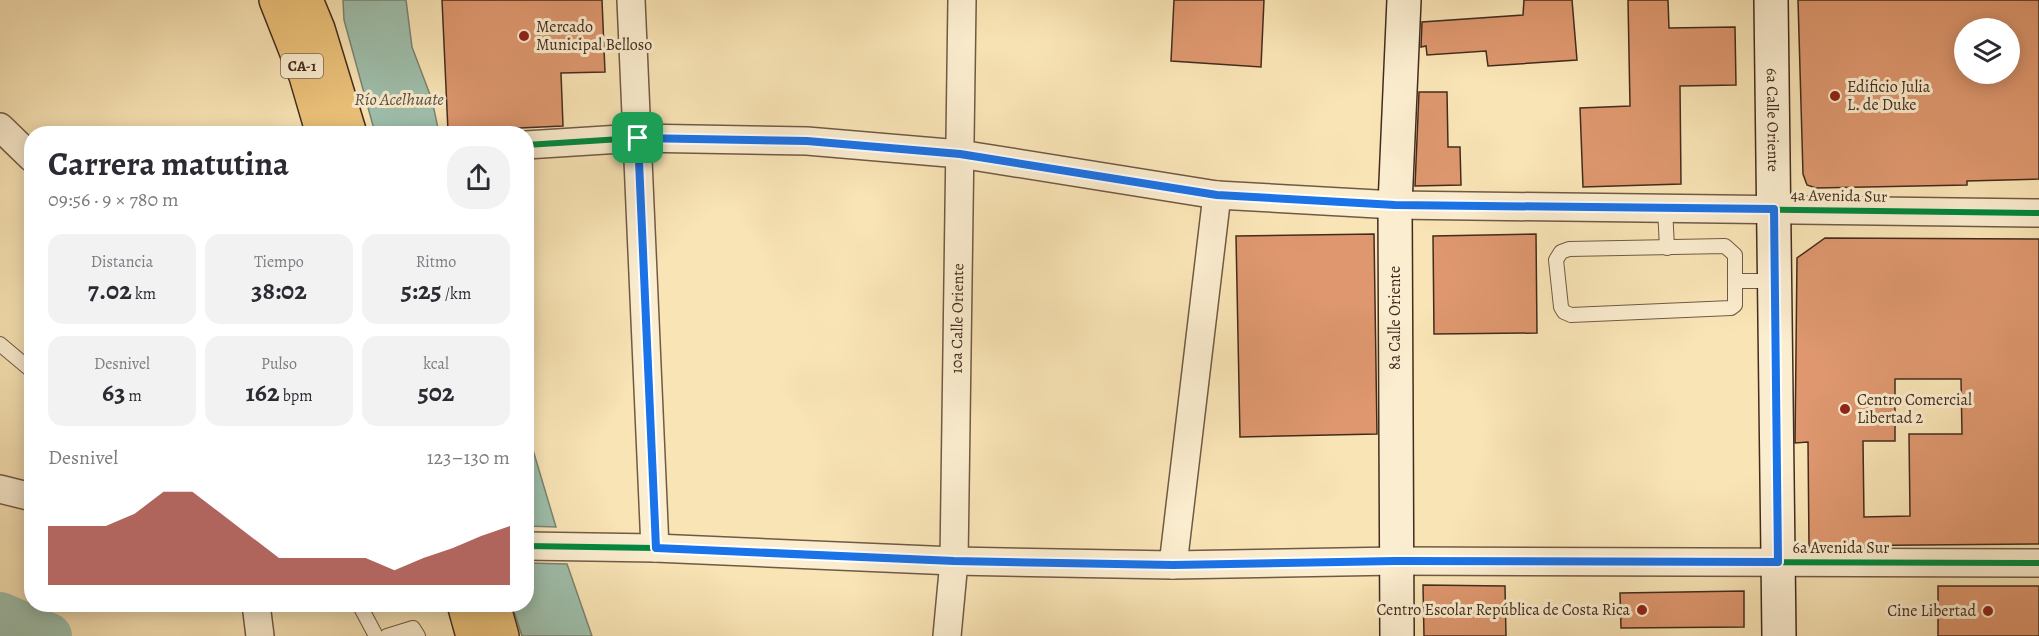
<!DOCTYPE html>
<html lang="es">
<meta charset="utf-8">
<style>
body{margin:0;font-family:Alegreya,serif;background:#f2f2f3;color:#2b2b33;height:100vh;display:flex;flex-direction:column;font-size:22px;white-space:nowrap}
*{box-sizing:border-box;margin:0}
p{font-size:20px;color:#7c7c81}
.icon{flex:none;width:33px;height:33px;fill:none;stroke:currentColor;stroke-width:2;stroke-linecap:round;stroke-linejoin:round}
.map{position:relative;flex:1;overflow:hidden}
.details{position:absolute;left:24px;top:126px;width:510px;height:486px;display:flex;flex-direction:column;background:#fff;border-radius:24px;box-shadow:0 3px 15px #0003}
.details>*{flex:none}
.fabs{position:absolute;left:1954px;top:18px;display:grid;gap:12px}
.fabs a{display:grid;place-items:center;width:66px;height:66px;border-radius:50%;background:#fff;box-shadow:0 3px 15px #0003;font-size:30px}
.pin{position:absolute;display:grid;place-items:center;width:51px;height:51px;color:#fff;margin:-26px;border-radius:12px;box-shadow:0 3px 9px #0006}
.round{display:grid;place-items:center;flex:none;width:63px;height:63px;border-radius:24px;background:#f2f2f3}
.head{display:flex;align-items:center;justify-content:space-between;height:102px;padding:0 24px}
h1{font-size:33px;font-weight:700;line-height:45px}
.figures{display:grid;grid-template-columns:repeat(3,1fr);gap:9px;height:102px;padding:6px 24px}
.figures div{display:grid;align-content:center;border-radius:15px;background:#f2f2f3;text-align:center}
.figures b{font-size:26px;font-weight:700}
.figures small{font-size:16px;font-weight:400}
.figures p{font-size:16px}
.chart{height:168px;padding:12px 24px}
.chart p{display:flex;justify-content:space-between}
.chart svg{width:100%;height:108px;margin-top:6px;fill:#8f2418;opacity:.7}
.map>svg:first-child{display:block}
</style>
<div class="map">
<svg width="2039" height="636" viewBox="0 0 2039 636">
<rect width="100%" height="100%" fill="#f9e4b5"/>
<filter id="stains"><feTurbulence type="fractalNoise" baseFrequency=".00333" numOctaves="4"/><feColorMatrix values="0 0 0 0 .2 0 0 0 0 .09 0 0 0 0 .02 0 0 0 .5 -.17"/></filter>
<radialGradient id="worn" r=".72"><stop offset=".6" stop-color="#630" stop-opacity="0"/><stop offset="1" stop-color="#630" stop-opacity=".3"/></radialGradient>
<g fill="#9ebfac" stroke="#7a8473" stroke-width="1.5">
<polygon points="343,0 406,0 412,47 432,100 439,133 375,133 344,20"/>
<polygon points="527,430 556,527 527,526"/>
<polygon points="527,563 567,564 592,636 522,636 512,605 526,604"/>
</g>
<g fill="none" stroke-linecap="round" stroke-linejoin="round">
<polyline stroke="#9ebfac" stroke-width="46" points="0,615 49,636"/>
</g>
<g fill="#de976e" stroke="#432c1e" stroke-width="1.5" fill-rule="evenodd">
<polygon points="442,0 602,0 605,72 561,73 563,126 448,131"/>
<polygon points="1174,0 1264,0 1261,67 1171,61"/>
<polygon points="1524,0 1572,0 1577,60 1488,66 1486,51 1427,55 1426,46 1421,47 1422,22 1523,15"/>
<polygon points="1628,0 1668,0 1669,28 1735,27 1736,85 1680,86 1681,184 1583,187 1580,108 1630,106"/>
<path d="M1798,0H2039V179L1967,181V185L1816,188L1807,185L1803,174ZM1965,28H2010V74H1965Z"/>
<polygon points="1419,92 1447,92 1448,147 1460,147 1461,185 1415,186"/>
<polygon points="1374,234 1377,434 1240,437 1236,236"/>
<polygon points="1536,234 1537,333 1434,334 1433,236"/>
<path d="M1825,238L2039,239V544L1809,546L1808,442L1795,443L1797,258ZM1895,379H1961L1962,434H1909L1910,516L1864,517L1863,441H1895Z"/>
<polygon points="1423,585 1505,586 1506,636 1424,636"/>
<rect x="1938" y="586" width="101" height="50"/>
<polygon points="1744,591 1744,627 1621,628 1620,593"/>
</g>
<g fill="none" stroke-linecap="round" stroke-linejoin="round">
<defs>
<g id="service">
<polyline points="1665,208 1667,248"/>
<polygon points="1725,246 1735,255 1735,305 1731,308 1571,315 1564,312 1561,307 1556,260 1561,252 1569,249"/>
<polyline points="1736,281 1775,281"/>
<polyline points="0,344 32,371"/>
<polyline points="359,604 376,636"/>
<polyline points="387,636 413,628 418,636"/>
</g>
<g id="minor">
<polyline points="631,0 655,548"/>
<polyline points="0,127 32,158"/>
<polyline points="526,145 637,138 807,141 960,154 1217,195 1395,205 2039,213"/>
<polyline points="0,489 32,497"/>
<polyline points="526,546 655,548 954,561 1173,565 1396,561 2039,563"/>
<polyline points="1173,565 1217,195"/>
<polyline points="256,604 260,636"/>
<path id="s1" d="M947,636L954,561L962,0"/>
</g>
<g id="secondary">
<path id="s2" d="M1771,0L1779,636"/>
<polyline points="1397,636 1395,205 1404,0"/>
</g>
<g id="trunk">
<polyline points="276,0 306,76 323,134"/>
<polyline points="306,0 318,29 350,134"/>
<polyline points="464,604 473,636"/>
<polyline points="493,604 502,636"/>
</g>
</defs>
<use href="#service" stroke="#705a44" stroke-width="16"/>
<use href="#minor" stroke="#705a44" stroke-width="30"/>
<use href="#secondary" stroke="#432c1e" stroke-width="36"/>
<use href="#trunk" stroke="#432c1e" stroke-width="36"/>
<use href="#service" stroke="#fbedcf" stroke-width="14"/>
<use href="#minor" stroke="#fbedcf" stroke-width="27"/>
<use href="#secondary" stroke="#fbedcf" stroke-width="33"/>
<use href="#trunk" stroke="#ecc27a" stroke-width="33"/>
<defs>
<g id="cycleway">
<polyline points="526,145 637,138 807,141 960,154 1217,195 1395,205 2039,213"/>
<polyline points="526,546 655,548 954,561 1173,565 1396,561 2039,563"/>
</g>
</defs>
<use href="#cycleway" stroke="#fbedcf" stroke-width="10"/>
<use href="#cycleway" stroke="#00873e" stroke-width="6"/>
</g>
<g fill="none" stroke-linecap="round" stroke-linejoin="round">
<defs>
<polygon id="route" points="638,138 807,141 960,154 1217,195 1395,205 1774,209 1778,562 1395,561 1173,565 954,561 656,548"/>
</defs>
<use href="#route" stroke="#fff" stroke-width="12"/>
<use href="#route" stroke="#1a73e8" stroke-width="8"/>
</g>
<g fill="#8f2418" stroke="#fbedcf" stroke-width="2">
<circle cx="524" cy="36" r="6"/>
<circle cx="1835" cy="96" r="6"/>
<circle cx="1845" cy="409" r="6"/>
<circle cx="1642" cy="610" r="6"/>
<circle cx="1988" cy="611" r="6"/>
</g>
<g text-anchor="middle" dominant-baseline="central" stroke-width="6" stroke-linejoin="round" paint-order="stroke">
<rect fill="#fbedcf" stroke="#7a6653" stroke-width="1.5" x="281" y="54" width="42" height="24" rx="4.5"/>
<g font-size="15" font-weight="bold" fill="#432c1e">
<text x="302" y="66">CA-1</text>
</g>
<g font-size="16" fill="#432c1e" stroke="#fbedcf" text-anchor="start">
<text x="536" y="27">Mercado<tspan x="536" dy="18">Municipal Belloso</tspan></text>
<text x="1847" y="87">Edificio Julia<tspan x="1847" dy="18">L. de Duke</tspan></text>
<text x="1857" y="400">Centro Comercial<tspan x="1857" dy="18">Libertad 2</tspan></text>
<text x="1630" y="610" text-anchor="end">Centro Escolar República de Costa Rica</text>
<text x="1976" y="611" text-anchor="end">Cine Libertad</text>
</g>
<g font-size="16" fill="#432c1e" stroke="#fbedcf">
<text stroke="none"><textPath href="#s2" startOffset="120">6a Calle Oriente</textPath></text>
<text transform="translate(1839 196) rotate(1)">4a Avenida Sur</text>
<text stroke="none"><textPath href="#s1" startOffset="318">10a Calle Oriente</textPath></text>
<text transform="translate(1395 318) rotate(-90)">8a Calle Oriente</text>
<text x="1841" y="548">6a Avenida Sur</text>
</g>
<g font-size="18" font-style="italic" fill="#5a5142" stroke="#fbedcf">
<text x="399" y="99">Río Acelhuate</text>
</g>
</g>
<rect width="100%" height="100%" filter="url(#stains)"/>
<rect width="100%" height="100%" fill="url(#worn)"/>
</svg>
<div class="fabs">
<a><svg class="icon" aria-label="layers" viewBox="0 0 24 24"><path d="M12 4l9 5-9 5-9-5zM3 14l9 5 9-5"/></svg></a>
</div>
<div class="pin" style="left:638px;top:138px;background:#1e9e55"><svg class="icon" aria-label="arrive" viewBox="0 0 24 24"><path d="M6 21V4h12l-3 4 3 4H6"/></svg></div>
<section class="details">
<div class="head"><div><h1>Carrera matutina</h1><p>09:56 · 9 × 780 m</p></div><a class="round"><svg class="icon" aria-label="share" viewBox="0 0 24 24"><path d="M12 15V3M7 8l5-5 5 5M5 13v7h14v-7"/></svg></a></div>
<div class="figures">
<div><p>Distancia</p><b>7.02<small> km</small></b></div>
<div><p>Tiempo</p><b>38:02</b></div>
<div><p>Ritmo</p><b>5:25<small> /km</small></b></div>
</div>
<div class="figures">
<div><p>Desnivel</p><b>63<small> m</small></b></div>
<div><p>Pulso</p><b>162<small> bpm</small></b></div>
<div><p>kcal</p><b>502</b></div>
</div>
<div class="chart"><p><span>Desnivel</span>123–130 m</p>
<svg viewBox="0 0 160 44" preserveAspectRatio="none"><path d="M0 44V20L10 20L20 20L30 15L40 6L50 6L60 15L70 24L80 33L90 33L100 33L110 33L120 38L130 33L140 29L150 24L160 20V44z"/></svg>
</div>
</section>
</div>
